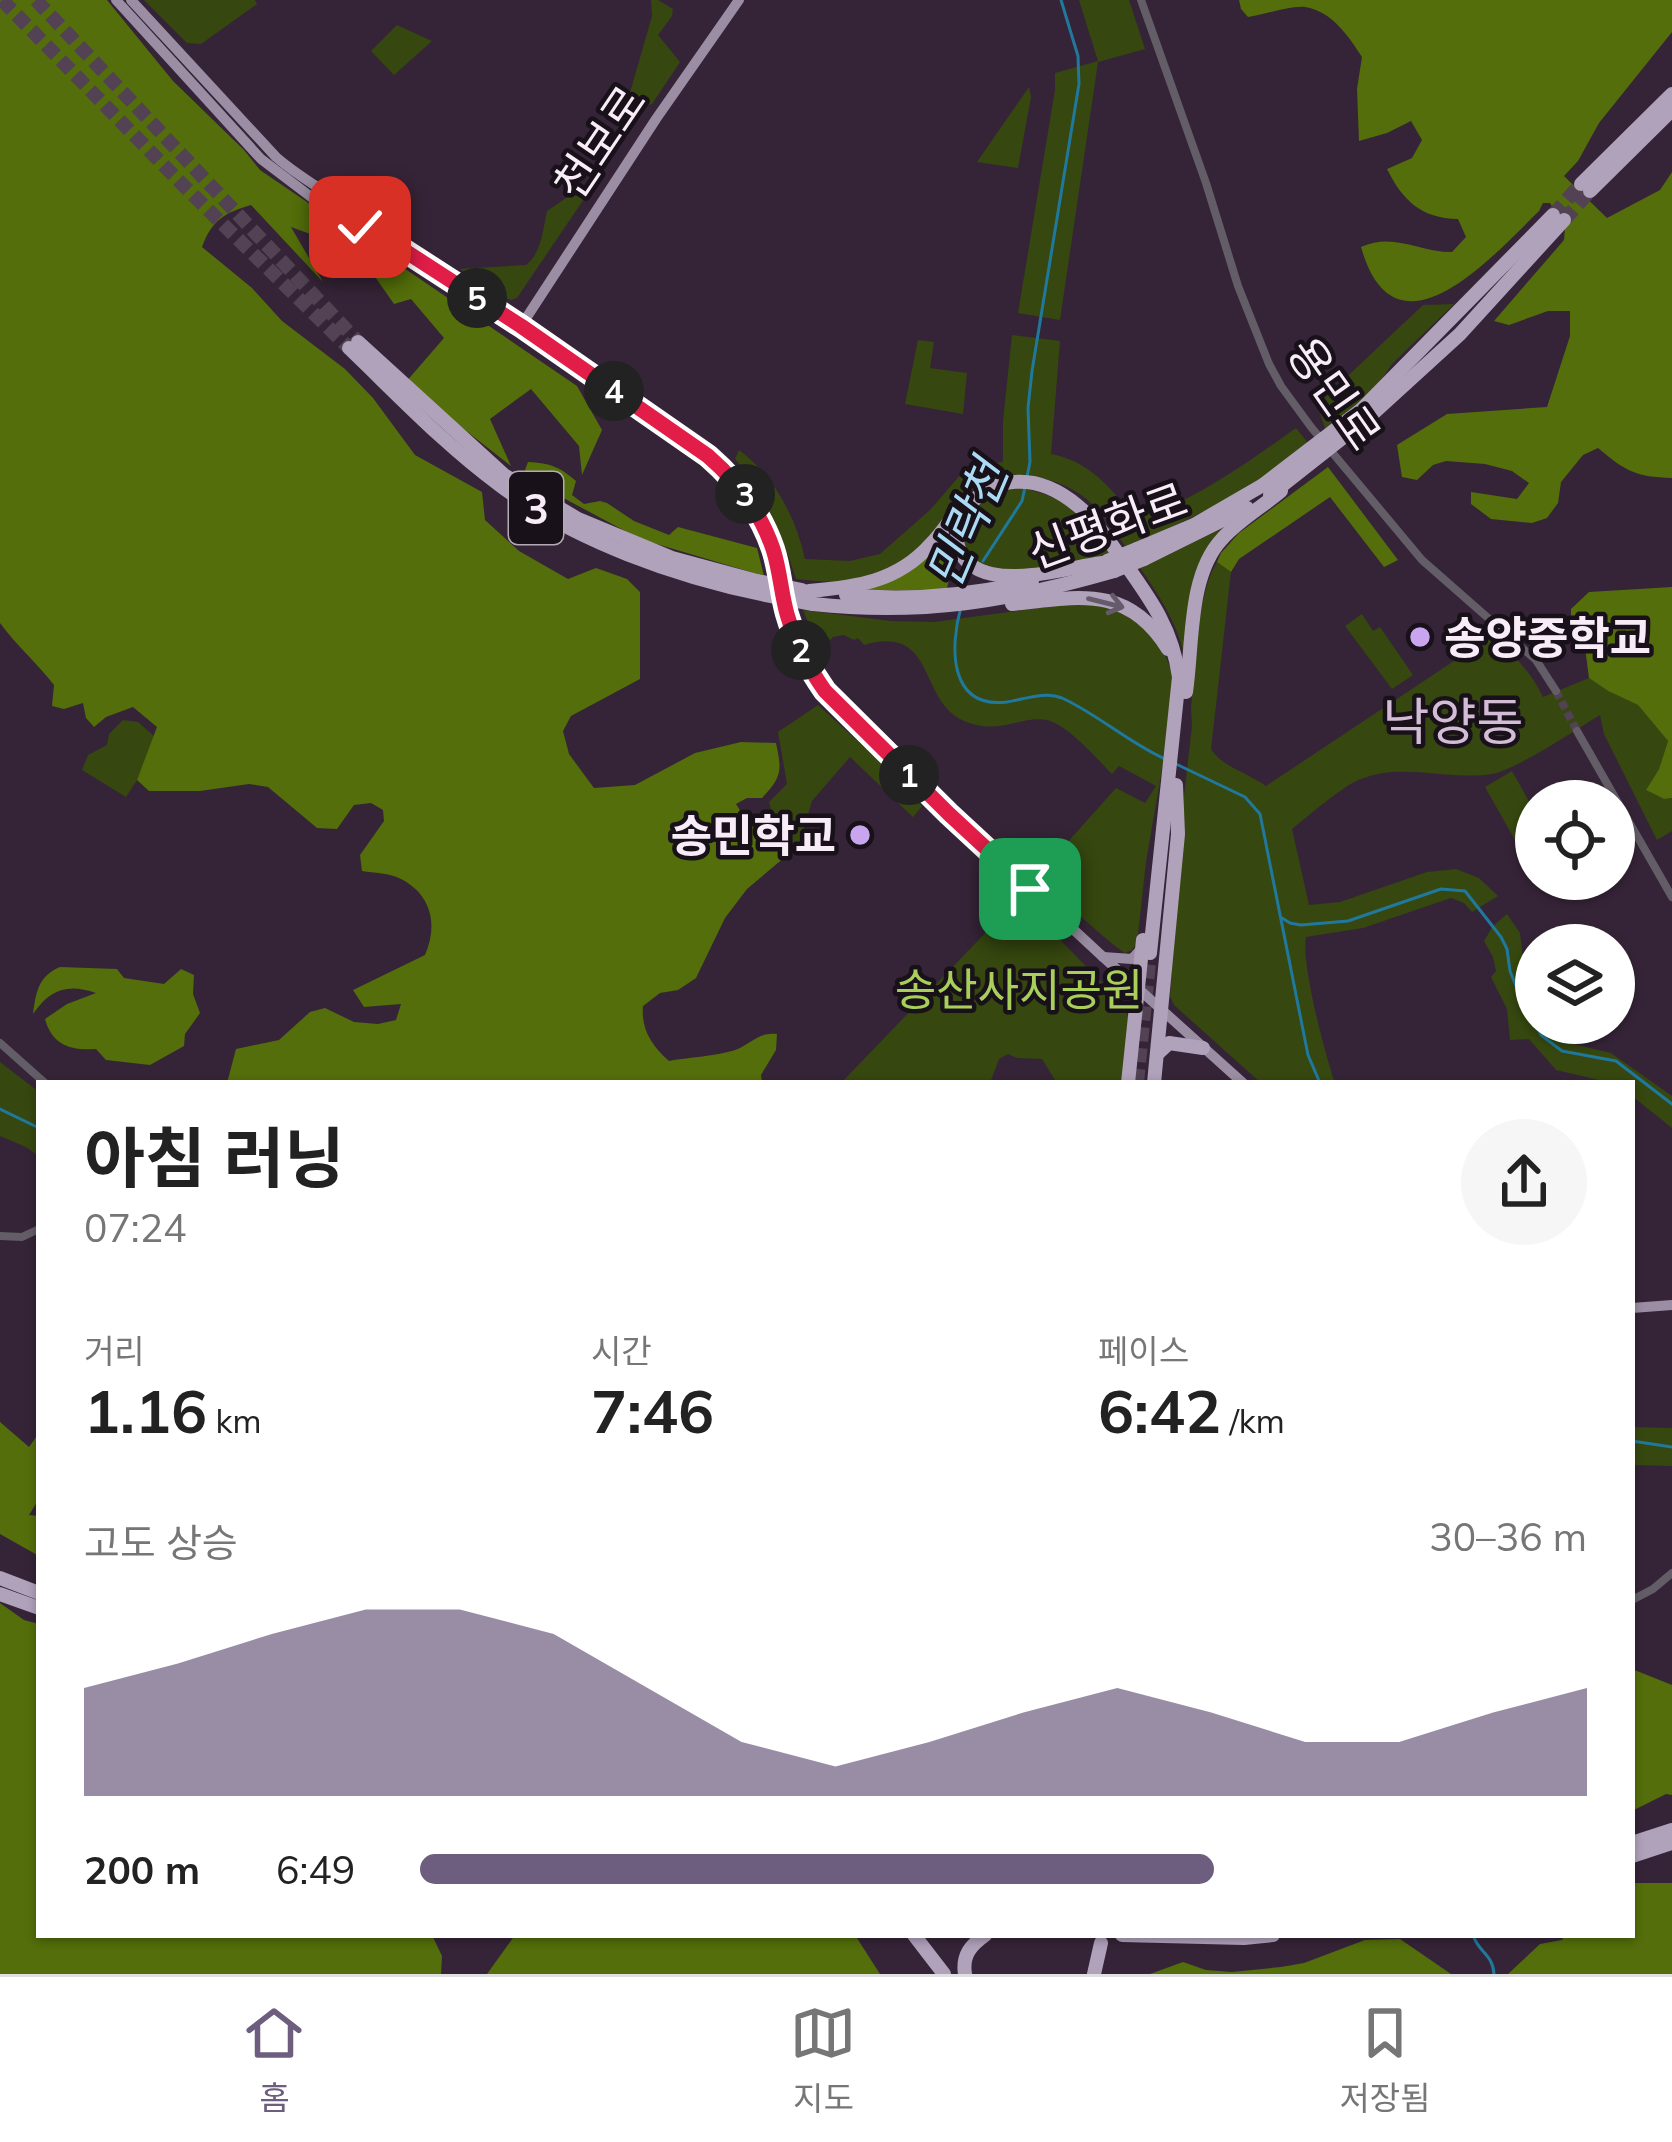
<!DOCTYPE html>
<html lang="ko">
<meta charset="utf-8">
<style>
body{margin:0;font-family:Mulish,"Noto Sans KR",sans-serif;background:#f6f6f6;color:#222;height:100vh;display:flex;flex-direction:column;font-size:45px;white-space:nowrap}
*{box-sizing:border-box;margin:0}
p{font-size:39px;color:#767676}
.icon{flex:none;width:66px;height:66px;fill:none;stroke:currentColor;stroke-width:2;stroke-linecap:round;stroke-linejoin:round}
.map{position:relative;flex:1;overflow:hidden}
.side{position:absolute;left:36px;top:1080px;width:1599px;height:858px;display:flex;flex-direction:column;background:#fff;border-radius:0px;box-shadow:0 3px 9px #0004}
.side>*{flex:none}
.controls{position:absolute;left:1515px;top:780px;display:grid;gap:24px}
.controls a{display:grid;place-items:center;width:120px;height:120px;border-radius:50%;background:#fff;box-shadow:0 3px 9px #0004;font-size:60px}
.pin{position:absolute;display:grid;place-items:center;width:102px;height:102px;color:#fff;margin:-51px;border-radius:24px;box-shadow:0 6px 18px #0006}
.km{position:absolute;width:60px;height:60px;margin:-30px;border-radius:50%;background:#222;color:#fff;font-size:33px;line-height:60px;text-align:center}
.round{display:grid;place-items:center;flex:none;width:126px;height:126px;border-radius:63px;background:#f6f6f6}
.summary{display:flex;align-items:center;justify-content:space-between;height:204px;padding:0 48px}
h1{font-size:66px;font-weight:700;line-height:90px}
.stats{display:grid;grid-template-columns:repeat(3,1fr);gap:18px;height:204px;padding:12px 48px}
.stats div{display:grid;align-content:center}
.stats b{font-size:60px;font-weight:700}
.stats small{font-size:33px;font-weight:400}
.stats p{font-size:33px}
.chart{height:336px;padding:24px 48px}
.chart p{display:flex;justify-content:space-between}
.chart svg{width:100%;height:216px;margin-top:12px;fill:#6d5d7e;opacity:.7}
ul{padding:0 48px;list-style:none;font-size:39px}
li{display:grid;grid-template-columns:192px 144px 1fr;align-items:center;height:90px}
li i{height:30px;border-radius:15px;background:#6d5d7e}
.menu{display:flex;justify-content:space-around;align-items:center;height:168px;border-top:3px solid #e0e0e0;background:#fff;font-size:33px;color:#767676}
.menu a{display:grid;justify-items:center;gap:6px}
.menu .on{color:#6d5d7e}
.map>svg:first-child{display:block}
</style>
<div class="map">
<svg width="1672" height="1974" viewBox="0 0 1672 1974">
<rect width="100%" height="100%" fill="#352437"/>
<g fill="#36470f">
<polygon points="144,0 255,0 257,4 201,44 187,43"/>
<polygon points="651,0 658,0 673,9 672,16 658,35 680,62 652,104 641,106 627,103 652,16"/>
<polygon points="1079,0 1129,0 1145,49 1098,62 1060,320 1018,313 1055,90 1055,73 1098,61"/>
<polygon points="397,25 432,41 394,75 371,51"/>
<polygon points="1029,87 1031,97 1018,168 977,162"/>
<path d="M588,193L517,298L511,300L504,297L460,269L526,265C542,253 543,228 547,211L566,198Z"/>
<polygon points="1454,304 1392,364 1377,386 1331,428 1325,428 1317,405 1423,305"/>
<path d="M1012,335L1060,341L1051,454C1086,460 1112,487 1132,516C1177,515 1258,455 1296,428L1309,444C1257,490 1189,519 1126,547C1114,530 1101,510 1084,497C1055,475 1002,465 972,490C951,507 939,537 918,552C874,583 848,585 796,579C782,535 766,494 735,459L739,450C774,476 796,517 805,559L850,561L880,554L931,509L961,474L978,465L1003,462V421Z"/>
<polygon points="918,340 934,342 930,368 967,373 963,414 905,404"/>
<path d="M1019,487C1073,500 1078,511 1113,551C1090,560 1036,574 1012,574C966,572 944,528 984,498C992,492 1008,490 1019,487Z"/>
<path d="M1238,521L1215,543L1186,663C1179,626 1161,598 1140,568Z"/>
<path d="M1217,562L1231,572L1211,749C1221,766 1248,773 1266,786L1493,635C1513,654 1531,672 1543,697L1589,678L1608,691L1638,705L1668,741L1659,769L1646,790L1664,799L1672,798V831L1657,840L1604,734L1600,715C1577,729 1516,770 1492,774C1449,781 1403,762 1361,779C1342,786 1310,815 1292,829L1309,905L1340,902L1427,872L1456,869L1479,878L1498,896L1472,912L1464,903L1451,898L1363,928L1306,937C1301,964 1325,1054 1335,1083H1261L1174,1005L1170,996L1184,796L1192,726L1191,707C1196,667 1196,595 1217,562Z"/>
<path d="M1069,604L1114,607L1158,637L1174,677L1173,706L1146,862L1137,943L1132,950L1125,953C1108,942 1048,889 1040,873L1116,788L1145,803L1156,786L1119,766L1112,774C1097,759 1068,725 1047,720C1021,715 999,736 964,721C917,700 937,624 864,645L858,638L854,640L844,635L833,637L830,640L828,637L813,636L803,610L891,621L934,622Z"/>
<polygon points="1362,614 1373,631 1380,627 1413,675 1392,689 1345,626"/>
<polygon points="818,705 906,785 913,798 922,806 913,817 850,757 812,801 798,849 772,813 769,802 787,784 778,732"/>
<polygon points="123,720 138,722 155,737 137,780 126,797 82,770 88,755 107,745 109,734"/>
<polygon points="1512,771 1536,814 1536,824 1533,827 1536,841 1520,849 1485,787"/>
<polygon points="1019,898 1122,1003 1131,1023 1124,1083 1057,1083 1042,1059 1017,1058 1008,1054 999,1059 990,1083 841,1083"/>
<polygon points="1507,914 1520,933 1524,967 1536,995 1536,1023 1549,1023 1561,1041 1611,1053 1672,1096 1672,1128 1632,1096 1632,1083 1612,1083 1556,1070 1529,1039 1510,1040 1507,1009 1491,977 1496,971 1493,957 1484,941 1493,926"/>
<polygon points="0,1062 39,1092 39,1156 26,1147 0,1136"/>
<polygon points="1632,1427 1672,1428 1672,1466 1632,1465"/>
</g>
<g fill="#536e0a">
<path d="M0,0H107L173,81L244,150L260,170L577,386L602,430L582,475L579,446L531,389L490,419L511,466L405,383L444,338L411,299L394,304L357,251L291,227L323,282L251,205C224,213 212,220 202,247L252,288L282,321L345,369L373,398L415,455L482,492L485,520L519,551L568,579L596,568L627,579L640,592V679L571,716L563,731L569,754L594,788L635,785L695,753L741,742L776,743C782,771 782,777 762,798H747L736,804C749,826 763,835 785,845V857L747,889L725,918L696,978L678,990L660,993L643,1006C641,1029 651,1045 669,1061C689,1057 723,1056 740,1048C753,1041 761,1032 777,1034L776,1050L761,1075L762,1083H227L236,1049L279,1040L310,1012L325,1008L354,1022L378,1024L396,1020L401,1004L364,1007L353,990L425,955C438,925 432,895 401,879C390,873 374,873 362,871L360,855L384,821L383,810L371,803L354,805L337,829L317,828L268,787L249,784L200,791H149L137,780L157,727L133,707L106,717L94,727L86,718L83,703L64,709L52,706L54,685C37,663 16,645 0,623Z"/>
<path d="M1239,0H1672V32L1599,123L1578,161L1564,176L1607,218L1660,190L1672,172V478C1636,477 1625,471 1598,448L1583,455L1561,482L1558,503L1547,518L1532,523L1491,519L1471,504V492L1517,499L1529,483L1512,471L1485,464L1446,461L1433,465L1417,480L1402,477L1397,445L1447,414L1547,407L1570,336V311H1548L1509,325L1494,321L1564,240L1565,228L1550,203H1543L1539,211C1492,257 1395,367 1361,247C1394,232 1418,252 1452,252L1466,237L1458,219C1421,218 1403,201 1387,169L1412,158L1422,140L1411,121L1387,133L1359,141L1357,89L1362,57C1349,37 1332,11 1305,7C1292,5 1264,15 1248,17L1241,9Z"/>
<path d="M528,462C550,463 560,467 576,481L572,495L584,504L600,501L607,503L634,521L669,535L678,527L757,548L764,576L640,539L528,479L525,470Z"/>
<polygon points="1328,467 1398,560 1384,567 1330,497 1239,559 1231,572 1217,562 1221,553 1239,533"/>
<path d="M942,539C954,556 952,572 946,591L856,590Z"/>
<polygon points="1672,587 1672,798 1664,799 1646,790 1659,769 1668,741 1638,705 1608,691 1589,678 1584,640 1571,628 1571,609 1589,592"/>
<path d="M60,967L117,969L124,978L164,984L181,969L194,975L193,994L200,1013L185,1034L184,1046L150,1065L106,1060L96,1049C71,1051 52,1045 45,1019L67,1004L96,993C68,983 50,989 33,1014C36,993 38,976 60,967Z"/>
<polygon points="0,1422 29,1447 39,1433 39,1499 29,1515 39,1516 39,1556 0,1534"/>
<polygon points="0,1603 24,1620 39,1624 39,1935 432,1935 442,1956 441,1974 0,1974"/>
<polygon points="1632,1669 1672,1685 1672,1795 1666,1794 1632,1811"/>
<polygon points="1632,1883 1672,1883 1672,1974 1508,1974 1540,1944 1562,1940 1565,1935 1632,1935"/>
<polygon points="515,1935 855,1935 880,1974 487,1974"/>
<polygon points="1400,1939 1451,1974 1150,1974 1183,1962 1206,1970 1232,1972 1281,1967 1304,1963 1365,1940"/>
</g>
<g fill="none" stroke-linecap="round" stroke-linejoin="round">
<g stroke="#20799d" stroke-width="3">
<polyline points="1027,477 1030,462 1028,408 1032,371 1079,84 1078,56 1061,0"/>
<polyline points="983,561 1022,501 1025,487"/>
<path d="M961,607C950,646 948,709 1007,702C1025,699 1045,691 1062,698C1099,715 1130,744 1167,760"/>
<polyline points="1176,764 1245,797 1260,814 1308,1055 1320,1083"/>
<polyline points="1282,918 1290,923 1301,925 1348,921 1441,889 1465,891 1501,937 1507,949 1510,971 1518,991 1541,1035 1562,1051 1616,1061 1672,1104"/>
<polyline points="0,1109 39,1128"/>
<polyline points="1632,1441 1672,1447"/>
<path d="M1473,1935C1478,1952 1493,1954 1494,1974"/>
</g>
<polyline stroke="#524254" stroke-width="8" stroke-dasharray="8 4" stroke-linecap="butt" points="1556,691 1577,731"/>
<g stroke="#524254" stroke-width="14" stroke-dasharray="14 7" stroke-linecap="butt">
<polyline points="2,0 184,186 349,348"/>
<polyline points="36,0 358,342"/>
<polyline points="1553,215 1581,184"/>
<polyline points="1564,220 1590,191"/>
<polyline points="1137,1083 1150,953"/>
</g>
<g stroke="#635d68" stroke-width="8">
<polyline points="1141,0 1206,183 1238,286 1269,364 1281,386 1311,427 1422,560 1536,660 1556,691"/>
<polyline points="1577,731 1672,897"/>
<polyline points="0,1043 45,1083"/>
<polyline points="0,1236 22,1237 39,1229"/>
<polyline points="1632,1600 1653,1589 1672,1573"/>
</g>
<g stroke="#9b8ea4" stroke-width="10">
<path d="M116,0L261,159L319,203L385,238L521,326L708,456C738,481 760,512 773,549C780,570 781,593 787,614C795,642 808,667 825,691L949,814L1102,956L1243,1083"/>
<path d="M131,0L276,157C308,185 348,202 378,232"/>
<polyline points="521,326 656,119 739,0"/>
<polyline points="1103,957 1132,959 1140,950"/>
<polyline points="1632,1308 1672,1305"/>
</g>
<g stroke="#b1a2bc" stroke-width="14">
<polyline points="1581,184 1672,94"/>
<polyline points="1590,191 1672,110"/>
<polyline points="358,342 504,475 578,519 672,558 757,581"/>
<path d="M349,348C398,395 446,446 501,486C575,541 677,577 766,595"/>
<polyline points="1362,409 1553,215"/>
<polyline points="1369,417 1460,334 1564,220"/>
<polyline points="1137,549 1194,525 1263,485"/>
<polyline points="1144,559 1247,508"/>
<path d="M1102,563C1068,568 1026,581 992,574C909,555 988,430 1078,506C1094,519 1107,538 1119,555C1148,596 1172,626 1179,677L1150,953"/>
<path d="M809,591C856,587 897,582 930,545C941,534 950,520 960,507"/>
<path d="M846,595C908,601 972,595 1032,581"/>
<path d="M813,604C921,616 1010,601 1114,571"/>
<path d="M1012,604C1078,597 1128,584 1168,649"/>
<path d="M1186,692C1193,644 1188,575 1222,539C1239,520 1262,507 1281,491"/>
<polyline points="1157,1054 1169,1043 1203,1048"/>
<polyline points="1128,1083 1143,940"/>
<polyline points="1154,1083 1178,834 1176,785"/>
<polyline points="0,1578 39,1593"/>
<polyline points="0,1594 39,1608"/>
<polyline points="1632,1843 1672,1830"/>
<polyline points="1632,1856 1672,1843"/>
<polyline points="914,1935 944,1974"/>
<polyline points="1122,1935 1244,1938 1273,1935"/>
<path d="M965,1974C962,1955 971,1945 985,1935"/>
<polyline points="1094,1974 1101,1943"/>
</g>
<g stroke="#b1a2bc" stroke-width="14">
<polyline points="1263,485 1362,409"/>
<polyline points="1270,495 1369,417"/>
<polyline points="1107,561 1137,549"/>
<polyline points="1114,571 1144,559"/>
<polyline points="757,581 802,590"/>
<polyline points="766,595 813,604"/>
</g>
</g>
<defs><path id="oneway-shaft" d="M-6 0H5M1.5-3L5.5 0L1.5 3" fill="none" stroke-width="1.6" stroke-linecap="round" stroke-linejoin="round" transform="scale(3)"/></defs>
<use stroke="#645a6a" href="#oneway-shaft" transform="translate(1106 603) rotate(14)"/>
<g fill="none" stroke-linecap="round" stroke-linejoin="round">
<defs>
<path id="route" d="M360,227L385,238L521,326L708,456C738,482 760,511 773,549C780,570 781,593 787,614C795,642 808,667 825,691L949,814L1030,889"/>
</defs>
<use href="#route" stroke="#fff" stroke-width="24"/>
<use href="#route" stroke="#e11d48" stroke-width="15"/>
</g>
<g fill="#c8a5ee" stroke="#181119" stroke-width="4.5">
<circle cx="1420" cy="637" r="12"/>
<circle cx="860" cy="835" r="12"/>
</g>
<g text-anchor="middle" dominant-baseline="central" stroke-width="9" stroke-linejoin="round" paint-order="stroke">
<rect fill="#181119" stroke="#b4aab5" stroke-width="3" x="509" y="472" width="54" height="72" rx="9"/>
<g font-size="42" font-weight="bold" fill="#f7ecf8">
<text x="536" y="508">3</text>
</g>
<g font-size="45" fill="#f7ecf8" stroke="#181119">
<text transform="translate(599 142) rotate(-56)">천보로</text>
<text transform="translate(1335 393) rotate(55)">용민로</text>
<text transform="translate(1107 525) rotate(-20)">신평화로</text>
</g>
<g font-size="45" font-weight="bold" fill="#f7ecf8" stroke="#181119" text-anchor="start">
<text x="1444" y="637">송양중학교</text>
<text x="836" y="835" text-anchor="end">송민학교</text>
</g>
<g font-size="45" fill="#a8cf59" stroke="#181119">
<text x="1019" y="989">송산사지공원</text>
</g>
<g font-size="48" font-style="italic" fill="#abdbf4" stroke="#181119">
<text transform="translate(966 524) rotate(-67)">민락천</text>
</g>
<g font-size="51" fill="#d3bdd6" stroke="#181119">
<text x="1453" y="721">낙양동</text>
</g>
</g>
</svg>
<div class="controls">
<a><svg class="icon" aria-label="locate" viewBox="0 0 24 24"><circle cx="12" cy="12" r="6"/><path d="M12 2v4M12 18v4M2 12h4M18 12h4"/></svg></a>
<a><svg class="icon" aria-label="layers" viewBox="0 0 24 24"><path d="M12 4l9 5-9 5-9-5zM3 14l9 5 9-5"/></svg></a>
</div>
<div class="pin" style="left:1030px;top:889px;background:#1e9e55"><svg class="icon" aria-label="arrive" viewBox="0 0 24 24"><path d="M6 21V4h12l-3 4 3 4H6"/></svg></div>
<div class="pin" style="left:360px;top:227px;background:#d93025"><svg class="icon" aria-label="check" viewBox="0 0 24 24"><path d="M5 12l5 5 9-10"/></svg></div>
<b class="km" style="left:909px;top:775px">1</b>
<b class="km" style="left:801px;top:650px">2</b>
<b class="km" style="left:745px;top:494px">3</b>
<b class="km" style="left:614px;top:391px">4</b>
<b class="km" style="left:477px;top:298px">5</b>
<section class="side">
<div class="summary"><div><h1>아침 러닝</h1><p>07:24</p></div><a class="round"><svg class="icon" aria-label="share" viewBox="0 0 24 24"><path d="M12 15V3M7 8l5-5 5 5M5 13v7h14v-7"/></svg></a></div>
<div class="stats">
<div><p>거리</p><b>1.16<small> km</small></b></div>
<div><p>시간</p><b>7:46</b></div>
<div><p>페이스</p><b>6:42<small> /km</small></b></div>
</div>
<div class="chart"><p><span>고도 상승</span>30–36 m</p>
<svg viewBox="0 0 160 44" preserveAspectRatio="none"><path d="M0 44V22L10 17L20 11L30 6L40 6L50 11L60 22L70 33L80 38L90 33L100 27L110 22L120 27L130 33L140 33L150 27L160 22V44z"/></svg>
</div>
<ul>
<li><b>200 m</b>6:49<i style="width:68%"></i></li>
</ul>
</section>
</div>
<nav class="menu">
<a class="on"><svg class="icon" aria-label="home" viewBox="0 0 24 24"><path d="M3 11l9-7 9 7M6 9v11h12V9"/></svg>홈</a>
<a><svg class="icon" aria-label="map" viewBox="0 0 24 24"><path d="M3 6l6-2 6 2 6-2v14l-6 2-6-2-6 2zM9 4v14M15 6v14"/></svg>지도</a>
<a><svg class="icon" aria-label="saved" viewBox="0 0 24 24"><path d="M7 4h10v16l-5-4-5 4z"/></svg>저장됨</a>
</nav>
